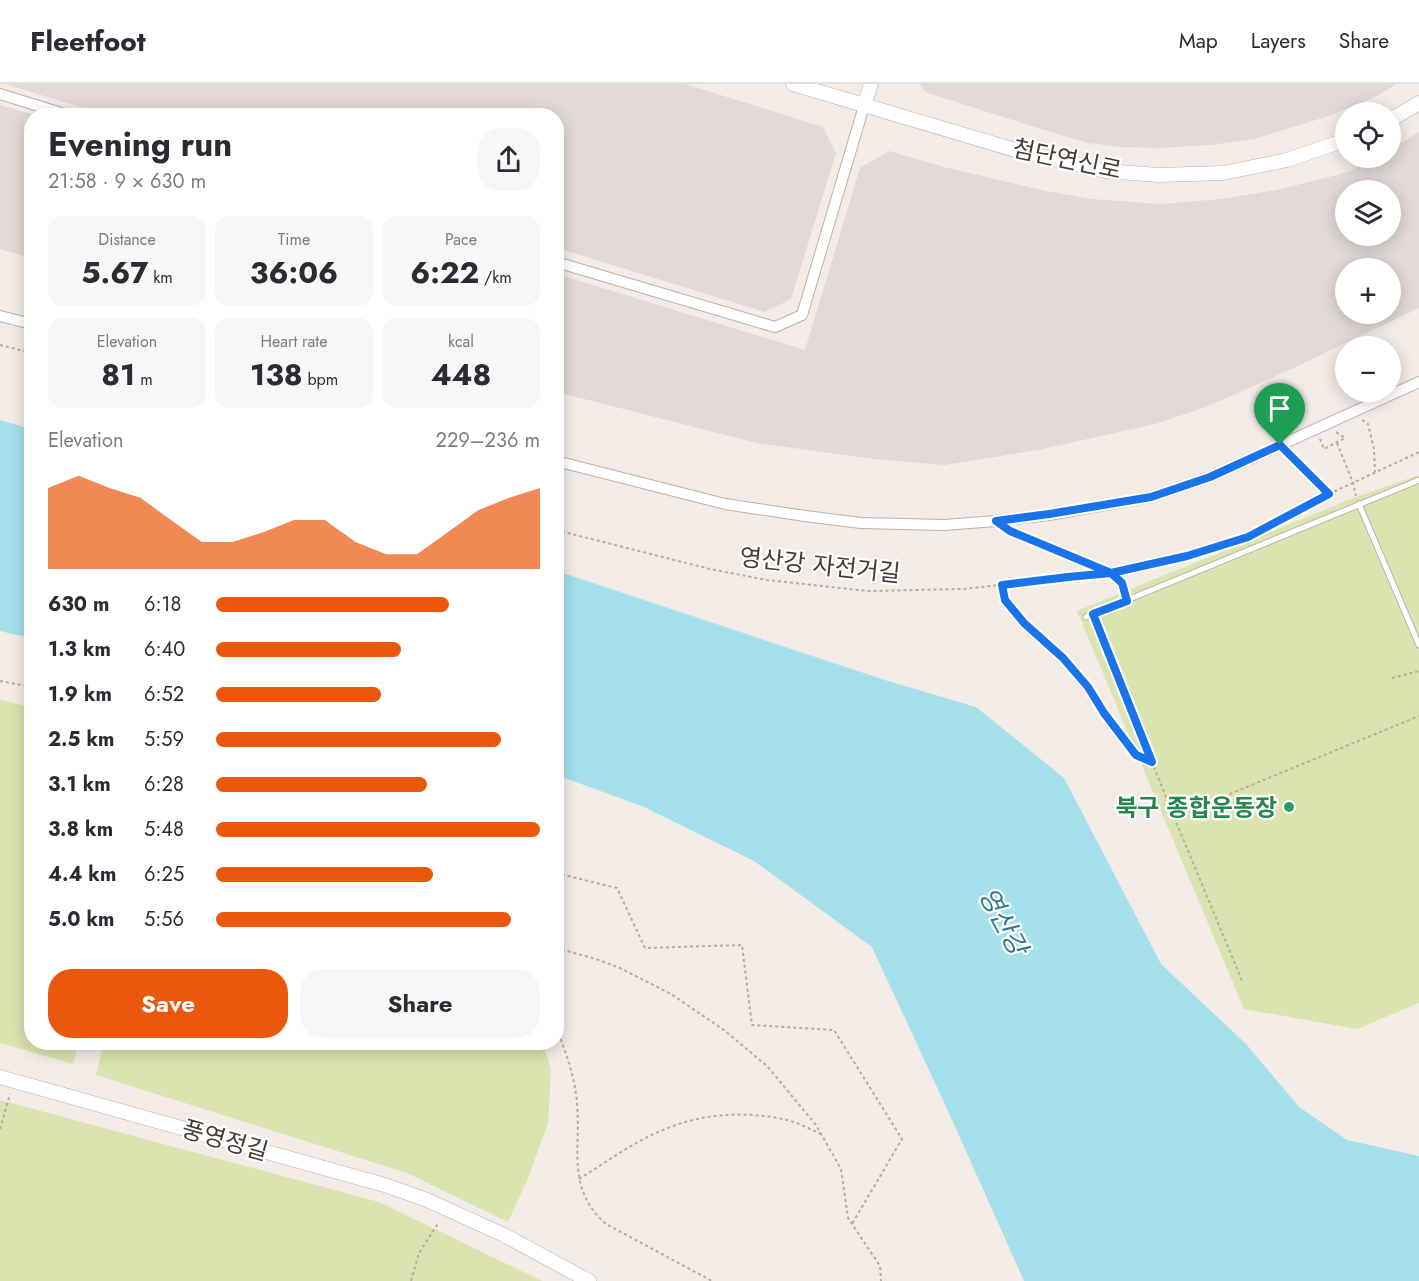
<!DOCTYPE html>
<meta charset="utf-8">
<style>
body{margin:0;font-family:Jost,"Noto Sans KR",sans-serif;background:#f7f7f7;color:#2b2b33;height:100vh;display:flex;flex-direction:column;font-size:22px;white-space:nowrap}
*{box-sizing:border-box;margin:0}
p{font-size:20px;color:#7c7c81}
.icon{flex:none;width:33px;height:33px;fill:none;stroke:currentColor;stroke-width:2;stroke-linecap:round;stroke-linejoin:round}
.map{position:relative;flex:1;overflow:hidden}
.panel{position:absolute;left:24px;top:24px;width:540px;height:942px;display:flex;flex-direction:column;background:#fff;border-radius:24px;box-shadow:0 3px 15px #0003}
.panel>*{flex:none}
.buttons{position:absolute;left:1335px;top:18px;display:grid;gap:12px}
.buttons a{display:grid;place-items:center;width:66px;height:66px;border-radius:50%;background:#fff;box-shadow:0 3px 15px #0003;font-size:30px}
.pin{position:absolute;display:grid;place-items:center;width:51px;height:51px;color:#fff;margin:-62px -26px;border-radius:50% 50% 50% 0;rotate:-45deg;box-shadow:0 0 6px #0007}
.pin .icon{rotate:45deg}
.round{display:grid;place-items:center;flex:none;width:63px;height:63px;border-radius:24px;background:#f7f7f7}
.overview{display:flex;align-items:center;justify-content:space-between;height:102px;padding:0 24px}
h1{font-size:33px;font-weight:700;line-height:45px}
.metrics{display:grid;grid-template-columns:repeat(3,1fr);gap:9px;height:102px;padding:6px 24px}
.metrics div{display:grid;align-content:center;border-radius:15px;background:#f7f7f7;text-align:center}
.metrics b{font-size:30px;font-weight:700}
.metrics small{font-size:16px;font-weight:400}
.metrics p{font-size:16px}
.chart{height:168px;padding:12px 24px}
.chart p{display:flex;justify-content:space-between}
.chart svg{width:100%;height:108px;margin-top:6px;fill:#ea580c;opacity:.7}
.primary-button{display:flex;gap:12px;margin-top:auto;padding:12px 24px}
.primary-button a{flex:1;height:69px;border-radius:24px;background:#ea580c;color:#fff;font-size:24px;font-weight:700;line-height:69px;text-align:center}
.primary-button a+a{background:#f7f7f7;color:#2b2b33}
ul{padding:0 24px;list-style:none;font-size:20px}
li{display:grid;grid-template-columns:96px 72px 1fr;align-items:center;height:45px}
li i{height:15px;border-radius:8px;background:#ea580c}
header{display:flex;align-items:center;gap:36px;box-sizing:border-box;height:84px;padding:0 30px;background:#fff;border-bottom:2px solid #e1e1e2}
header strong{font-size:28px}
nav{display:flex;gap:33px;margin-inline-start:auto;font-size:21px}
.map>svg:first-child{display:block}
</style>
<header>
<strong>Fleetfoot</strong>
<nav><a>Map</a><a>Layers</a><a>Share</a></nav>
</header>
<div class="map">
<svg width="1419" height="1197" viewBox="0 0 1419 1197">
<rect width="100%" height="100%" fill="#f2ebe6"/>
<g fill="#e1dad7" fill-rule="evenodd">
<polygon points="5,0 685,0 823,43 836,69 791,215 765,228 557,164 556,32 106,31"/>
<polygon points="919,0 1396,0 1379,11 1332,31 1254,55 1210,61 1158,64 1121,63 1088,59 1044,46 925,8"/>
<polygon points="0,21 34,31 32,32 31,174 0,165"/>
<path d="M1419,48V224L1287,287L1206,323L1155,340L1038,366L945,381L874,375L757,359L557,308V190L805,266L860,84L889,67L944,83L1041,106L1091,115L1161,120L1221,115L1277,106L1333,92L1350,87L1374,74H1390L1391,65ZM1346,106H1390V152H1346ZM1390,184V230H1346V184Z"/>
</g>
<g fill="#dae4b0">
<polygon points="1419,391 1419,919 1357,945 1244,925 1077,527 1356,413"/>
<polygon points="0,616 31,623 32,958 79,959 73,980 0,959"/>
<polygon points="104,958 543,959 551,985 548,1039 528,1094 508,1138 407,1089 96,991"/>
<polygon points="0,1016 379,1118 542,1197 0,1197"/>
</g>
<g fill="#a5e0ec">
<polygon points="0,336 31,345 31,554 0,547"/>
<polygon points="557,487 888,597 976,623 1064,694 1161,880 1246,960 1299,1023 1347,1056 1419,1072 1419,1197 1024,1197 948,1027 872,863 754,777 644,723 557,691"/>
</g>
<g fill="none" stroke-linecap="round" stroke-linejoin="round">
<defs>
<g id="service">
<polyline points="1359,420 1419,561"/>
<polyline points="998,438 1010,447 1083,477 1111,489 1122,499 1127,517"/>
<polyline points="1086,533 1419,396"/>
</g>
<g id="minor">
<polyline points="0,10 71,32"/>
<polyline points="556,178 775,243 802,231 864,22"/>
<polyline points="0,232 32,240"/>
<polyline points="556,377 725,420 805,432 861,439 944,441 996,437 1049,431 1151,413 1210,393 1419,298"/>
</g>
<g id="tertiary">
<polyline points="793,0 1022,68 1106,87 1158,91 1223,89 1287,76 1346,56"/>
<polyline points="864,22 871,0"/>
<polyline points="1390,36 1419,19"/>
<polyline points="0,993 388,1102 427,1116 504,1151 589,1197"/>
</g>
</defs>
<use href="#service" stroke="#bdb1a9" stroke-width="7"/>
<use href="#minor" stroke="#bdb1a9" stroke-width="12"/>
<use href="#tertiary" stroke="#bdb1a9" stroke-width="15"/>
<g stroke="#bea99b" stroke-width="2" stroke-dasharray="3 3" stroke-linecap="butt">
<polyline points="0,261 32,269"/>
<polyline points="1362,336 1368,340 1374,365 1375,388"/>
<polyline points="1320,355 1324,365 1345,354 1336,348"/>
<polyline points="1337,359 1353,399 1356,412"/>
<polyline points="1288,369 1329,410"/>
<polyline points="556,446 710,485 767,496 868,507 963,505 1090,491"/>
<polyline points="1122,486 1187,472 1248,453 1329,410 1419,368"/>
<polyline points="1002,502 1005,516 1024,539 1063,574 1087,603 1104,629 1135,671 1150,677"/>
<polyline points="1096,538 1174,733 1243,899"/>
<polyline points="1392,594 1419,587"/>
<polyline points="0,597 32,603"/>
<polyline points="1174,733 1419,632"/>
<polyline points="556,789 617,804 645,864 742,861 752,941 834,946 902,1055 852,1140"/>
<polyline points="556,864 596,875 620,884 671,910 724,946 767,982 816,1041 841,1085 848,1134 880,1182 881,1197"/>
<path d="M556,944C566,967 575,994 577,1019C581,1065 566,1105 606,1140L712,1197"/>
<polyline points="0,1045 10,1010"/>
<path d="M579,1095C608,1077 636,1056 668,1044C704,1029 749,1027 787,1036C799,1039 810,1045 821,1050"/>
<polyline points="411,1197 419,1169 439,1138"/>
</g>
<use href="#service" stroke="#fff" stroke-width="5"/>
<use href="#minor" stroke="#fff" stroke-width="10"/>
<use href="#tertiary" stroke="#fff" stroke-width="14"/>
</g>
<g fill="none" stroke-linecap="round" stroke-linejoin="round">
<defs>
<polyline id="route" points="1280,361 1210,393 1151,413 1049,430 996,437 1010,447 1111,489 1068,493 1002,501 1005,516 1024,539 1063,574 1088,603 1104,629 1136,671 1152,678 1093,530 1127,517 1122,499 1111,489 1187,472 1248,453 1329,410 1280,361"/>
</defs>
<use href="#route" stroke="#fff" stroke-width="12"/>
<use href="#route" stroke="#1a73e8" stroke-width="8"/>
</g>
<circle fill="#2e9e5b" stroke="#fff" stroke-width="2" cx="1289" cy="723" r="6"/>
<g text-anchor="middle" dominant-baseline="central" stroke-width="4.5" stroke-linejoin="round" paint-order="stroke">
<g font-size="24" fill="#443b35" stroke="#fff">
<text transform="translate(1067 75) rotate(12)">첨단연신로</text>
<text transform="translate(820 481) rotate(6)">영산강 자전거길</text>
<text transform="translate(225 1056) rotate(16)">풍영정길</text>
</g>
<g font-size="24" font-weight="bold" fill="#27864d" stroke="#fff" text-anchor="end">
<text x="1277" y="723">북구 종합운동장</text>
</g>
<g font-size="26" font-style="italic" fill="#2e7b8b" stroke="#fff">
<text transform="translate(1003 837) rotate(62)">영산강</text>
</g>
</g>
</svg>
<div class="buttons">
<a><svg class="icon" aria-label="locate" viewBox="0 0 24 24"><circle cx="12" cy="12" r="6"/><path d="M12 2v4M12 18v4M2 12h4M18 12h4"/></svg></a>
<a><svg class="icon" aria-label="layers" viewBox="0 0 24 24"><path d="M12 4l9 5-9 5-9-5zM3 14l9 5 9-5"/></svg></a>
<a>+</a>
<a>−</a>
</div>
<div class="pin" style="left:1280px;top:361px;background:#1e9e55"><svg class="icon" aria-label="arrive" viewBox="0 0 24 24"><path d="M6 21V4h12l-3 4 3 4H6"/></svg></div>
<section class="panel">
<div class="overview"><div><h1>Evening run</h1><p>21:58 · 9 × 630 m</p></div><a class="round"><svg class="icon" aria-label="share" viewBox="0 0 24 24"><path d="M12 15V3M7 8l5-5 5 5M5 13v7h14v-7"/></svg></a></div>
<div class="metrics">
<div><p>Distance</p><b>5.67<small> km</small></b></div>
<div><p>Time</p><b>36:06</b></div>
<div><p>Pace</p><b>6:22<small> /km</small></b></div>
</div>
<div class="metrics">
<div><p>Elevation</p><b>81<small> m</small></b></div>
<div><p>Heart rate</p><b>138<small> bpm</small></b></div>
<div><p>kcal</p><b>448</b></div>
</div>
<div class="chart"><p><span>Elevation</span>229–236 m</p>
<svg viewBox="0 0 160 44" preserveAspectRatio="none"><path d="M0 44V11L10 6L20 11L30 15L40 24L50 33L60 33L70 29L80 24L90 24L100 33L110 38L120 38L130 29L140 20L150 15L160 11V44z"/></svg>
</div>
<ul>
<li><b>630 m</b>6:18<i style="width:72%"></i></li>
<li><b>1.3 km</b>6:40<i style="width:57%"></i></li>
<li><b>1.9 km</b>6:52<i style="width:51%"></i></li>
<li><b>2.5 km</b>5:59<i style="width:88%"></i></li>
<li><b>3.1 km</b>6:28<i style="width:65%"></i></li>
<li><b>3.8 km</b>5:48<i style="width:100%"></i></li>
<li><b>4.4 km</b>6:25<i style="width:67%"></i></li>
<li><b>5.0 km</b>5:56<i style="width:91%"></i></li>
</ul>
<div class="primary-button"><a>Save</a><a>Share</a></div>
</section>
</div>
